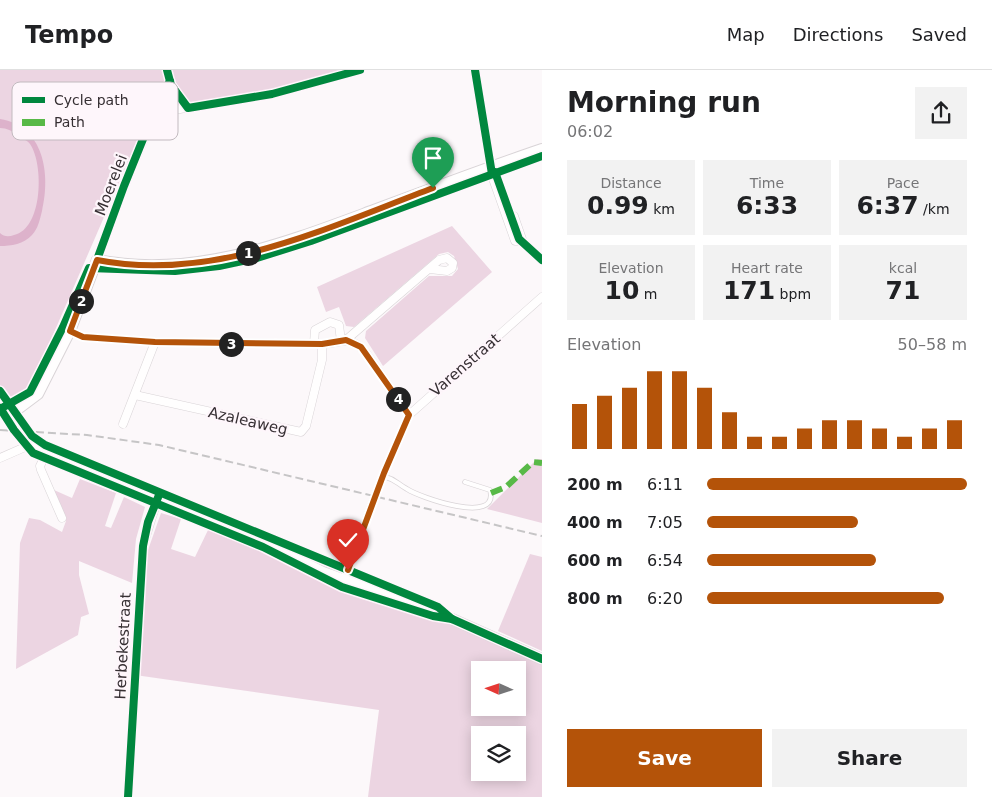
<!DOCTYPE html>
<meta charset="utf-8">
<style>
body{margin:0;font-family:"DejaVu Sans",sans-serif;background:#f2f2f2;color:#202124;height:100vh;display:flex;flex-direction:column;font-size:19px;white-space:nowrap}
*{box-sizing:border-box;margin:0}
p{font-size:16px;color:#757577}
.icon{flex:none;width:28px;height:28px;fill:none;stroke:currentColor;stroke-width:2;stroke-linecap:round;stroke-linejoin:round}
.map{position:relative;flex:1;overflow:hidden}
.sheet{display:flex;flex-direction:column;background:#fff;width:450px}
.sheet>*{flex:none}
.needle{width:32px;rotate:273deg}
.tools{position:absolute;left:471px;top:591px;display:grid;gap:10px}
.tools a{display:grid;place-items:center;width:55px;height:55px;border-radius:0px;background:#fff;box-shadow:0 2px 12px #0003;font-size:25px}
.pin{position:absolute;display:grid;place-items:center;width:42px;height:42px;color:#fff;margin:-51px -21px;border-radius:50% 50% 50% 0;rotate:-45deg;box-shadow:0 0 5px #0007}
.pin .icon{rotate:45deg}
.km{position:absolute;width:25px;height:25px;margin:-12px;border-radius:50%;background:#222;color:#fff;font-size:14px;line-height:25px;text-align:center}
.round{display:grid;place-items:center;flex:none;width:52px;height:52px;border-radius:0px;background:#f2f2f2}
.overview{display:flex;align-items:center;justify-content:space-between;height:85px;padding:0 25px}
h1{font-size:28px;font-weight:700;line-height:38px}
.stats{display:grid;grid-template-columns:repeat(3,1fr);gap:8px;height:85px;padding:5px 25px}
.stats div{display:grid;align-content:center;border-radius:0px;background:#f2f2f2;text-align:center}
.stats b{font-size:25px;font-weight:700}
.stats small{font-size:14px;font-weight:400}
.stats p{font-size:14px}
.chart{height:140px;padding:10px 25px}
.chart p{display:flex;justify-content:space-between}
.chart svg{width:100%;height:90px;margin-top:5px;stroke:#b45309;stroke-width:6}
.cta{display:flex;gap:10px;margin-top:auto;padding:10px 25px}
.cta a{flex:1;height:58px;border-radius:0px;background:#b45309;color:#fff;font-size:20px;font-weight:700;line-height:58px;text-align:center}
.cta a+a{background:#f2f2f2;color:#202124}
ul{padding:0 25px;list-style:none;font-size:16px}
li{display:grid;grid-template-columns:80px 60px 1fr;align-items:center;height:38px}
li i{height:12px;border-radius:6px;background:#b45309}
header{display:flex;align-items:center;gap:30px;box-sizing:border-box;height:70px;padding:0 25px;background:#fff;border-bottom:1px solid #e0e0e0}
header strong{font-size:24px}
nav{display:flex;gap:28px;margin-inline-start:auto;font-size:18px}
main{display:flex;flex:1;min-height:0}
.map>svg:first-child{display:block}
</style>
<header>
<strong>Tempo</strong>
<nav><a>Map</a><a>Directions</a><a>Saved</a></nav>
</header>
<main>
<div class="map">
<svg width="542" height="727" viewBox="0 0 542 727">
<rect width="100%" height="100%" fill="#fcf8fa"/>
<g fill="#ecd5e2" fill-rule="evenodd">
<polygon points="0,0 164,0 166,11 150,41 33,311 28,319 10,330 0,315"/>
<polygon points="169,0 360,0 272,24 188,38 171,15"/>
<polygon points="452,156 492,202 383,296 365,268 366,261 429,206 452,206 458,199 454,186 448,182 439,184 354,257 346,256 339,237 326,242 317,217"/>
<polygon points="537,389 542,389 542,453 487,439"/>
<polygon points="80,409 116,423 105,456 111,458 124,427 145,437 136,469 132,513 79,491 79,505 89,544 81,547 78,565 16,599 20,473 29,448 40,450 62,462 66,451 54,420 72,428"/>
<path d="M161,443L181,449L171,479L195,487L209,458C226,464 247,469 263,478C291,494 340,524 370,528V531L379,534L381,530L443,551L542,595V727H368L379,640L135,605L148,480ZM480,600H518V638H480ZM480,665H518V702H480Z"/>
<polygon points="530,484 542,487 542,581 498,561"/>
</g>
<path fill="#ddb2cb" d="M0,49C44,56 51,104 42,141C40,149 38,159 32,165C24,174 11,176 0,176V163C4,167 9,167 14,165C43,159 44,94 30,74C27,70 21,68 17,65C12,61 7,58 0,58Z"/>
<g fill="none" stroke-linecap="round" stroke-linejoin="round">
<defs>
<path id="lane" d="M383,406C397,410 396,413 407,419C419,427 500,456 490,420L465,412"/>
<g id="street">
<polyline points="475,0 492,106 515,171 520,171 522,169 514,146 505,142"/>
<polyline points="97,190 124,116 155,43 272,24 360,0"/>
<path d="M70,261L83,267L155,272L322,274C343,273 350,264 366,283L409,345"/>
<polyline points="346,270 439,190 447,188 453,193 452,198 447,201 430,199"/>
<polyline points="314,273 315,260 330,252 339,255 341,271"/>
<polyline points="135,325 301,362 306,356 322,290 322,274"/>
<polyline points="123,354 155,272"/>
<polyline points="47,382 40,396 41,400 62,448"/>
<polyline points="0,388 32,374"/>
<polyline points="346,504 384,403 409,345 542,227"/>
<polyline points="128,727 143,476 158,428"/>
</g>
<g id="secondary">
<polyline points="0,330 29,372 47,382 255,468 323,502 452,549 542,589"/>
<path d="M10,345L38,324L70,261L97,190C194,209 285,173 374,140C430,119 486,98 542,79"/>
</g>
</defs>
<use href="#lane" stroke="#d9d4d7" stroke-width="5.5"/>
<use href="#street" stroke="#d9d4d7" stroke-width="9"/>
<use href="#secondary" stroke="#d9d4d7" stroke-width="12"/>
<use href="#lane" stroke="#fffefe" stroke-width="4"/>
<use href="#street" stroke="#fffefe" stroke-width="8"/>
<use href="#secondary" stroke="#fffefe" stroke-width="10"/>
<polyline stroke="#c6c5c6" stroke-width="2" stroke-dasharray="8 4" stroke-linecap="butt" points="0,360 87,365 159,375 542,466"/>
<polyline stroke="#58b947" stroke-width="6" stroke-dasharray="12 6" stroke-linecap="butt" points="491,423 506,417 533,392 542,393"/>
<defs>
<g id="cycleway">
<polyline points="167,0 171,15 188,38 272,24 360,0"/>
<polyline points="475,0 492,104"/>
<polyline points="495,102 519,169 542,190"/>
<polyline points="94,198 124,116 156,37 170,11"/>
<polyline points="0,321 32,366 45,375 399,521 438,537 452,549"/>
<polyline points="0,338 14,360 33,383 263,477 342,517 433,546 452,549 542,589"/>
<polyline points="0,339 30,322 63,257 89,198 175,201 219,196 257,188 311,171 542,86"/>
<polyline points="128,727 143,476 148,452 159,425"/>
</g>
</defs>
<use href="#cycleway" stroke="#fef6fb" stroke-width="11"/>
<use href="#cycleway" stroke="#00873e" stroke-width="8"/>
</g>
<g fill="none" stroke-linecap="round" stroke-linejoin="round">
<defs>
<path id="route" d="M348,500L384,403L409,345L361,277L346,270L322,274L155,272L83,267L70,261L97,190C214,213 326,158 433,118"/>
</defs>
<use href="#route" stroke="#fff" stroke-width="10"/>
<use href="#route" stroke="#b45309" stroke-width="6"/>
</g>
<g text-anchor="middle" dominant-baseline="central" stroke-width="4.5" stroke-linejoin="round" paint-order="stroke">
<g font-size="15" fill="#362f33" stroke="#fef6fb">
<text transform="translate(111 115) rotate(-69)">Moerelei</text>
<text transform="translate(465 295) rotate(-41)">Varenstraat</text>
<text transform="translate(248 351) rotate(13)">Azaleaweg</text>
<text transform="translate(123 576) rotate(-87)">Herbekestraat</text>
</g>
</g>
<rect x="12" y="12" width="166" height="58" rx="8" fill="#fef6fb" stroke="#c2babf" stroke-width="1"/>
<rect x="22" y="27" width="23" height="6" fill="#00873e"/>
<rect x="22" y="49" width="23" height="7" fill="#58b947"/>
<g font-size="14" fill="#362f33">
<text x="54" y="35">Cycle path</text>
<text x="54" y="57">Path</text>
</g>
</svg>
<div class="tools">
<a><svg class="needle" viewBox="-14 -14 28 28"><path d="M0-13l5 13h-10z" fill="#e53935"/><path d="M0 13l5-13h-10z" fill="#757577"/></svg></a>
<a><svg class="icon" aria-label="layers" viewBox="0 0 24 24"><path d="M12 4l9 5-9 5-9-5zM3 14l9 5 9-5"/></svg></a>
</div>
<div class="pin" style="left:433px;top:118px;background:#1e9e55"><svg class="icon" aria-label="arrive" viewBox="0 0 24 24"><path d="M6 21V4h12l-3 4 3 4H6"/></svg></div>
<div class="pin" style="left:348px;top:500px;background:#d93025"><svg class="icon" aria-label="check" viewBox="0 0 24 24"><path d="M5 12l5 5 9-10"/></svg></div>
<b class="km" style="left:248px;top:183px">1</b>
<b class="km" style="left:81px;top:231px">2</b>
<b class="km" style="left:231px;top:274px">3</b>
<b class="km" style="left:398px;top:329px">4</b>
</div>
<section class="sheet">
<div class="overview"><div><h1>Morning run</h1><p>06:02</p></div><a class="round"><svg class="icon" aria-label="share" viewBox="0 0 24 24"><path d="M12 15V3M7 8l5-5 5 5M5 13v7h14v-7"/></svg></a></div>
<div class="stats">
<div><p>Distance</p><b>0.99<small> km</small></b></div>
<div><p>Time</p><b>6:33</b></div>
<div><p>Pace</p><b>6:37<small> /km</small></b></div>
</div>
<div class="stats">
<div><p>Elevation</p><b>10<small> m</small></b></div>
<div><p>Heart rate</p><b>171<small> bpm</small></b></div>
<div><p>kcal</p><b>71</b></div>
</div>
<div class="chart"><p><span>Elevation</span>50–58 m</p>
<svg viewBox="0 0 160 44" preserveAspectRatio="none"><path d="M5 44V22M15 44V18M25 44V14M35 44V6M45 44V6M55 44V14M65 44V26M75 44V38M85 44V38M95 44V34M105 44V30M115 44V30M125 44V34M135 44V38M145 44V34M155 44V30"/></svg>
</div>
<ul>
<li><b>200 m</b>6:11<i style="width:100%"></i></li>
<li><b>400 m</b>7:05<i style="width:58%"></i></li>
<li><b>600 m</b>6:54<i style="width:65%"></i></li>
<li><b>800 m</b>6:20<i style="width:91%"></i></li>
</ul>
<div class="cta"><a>Save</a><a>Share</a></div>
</section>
</main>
